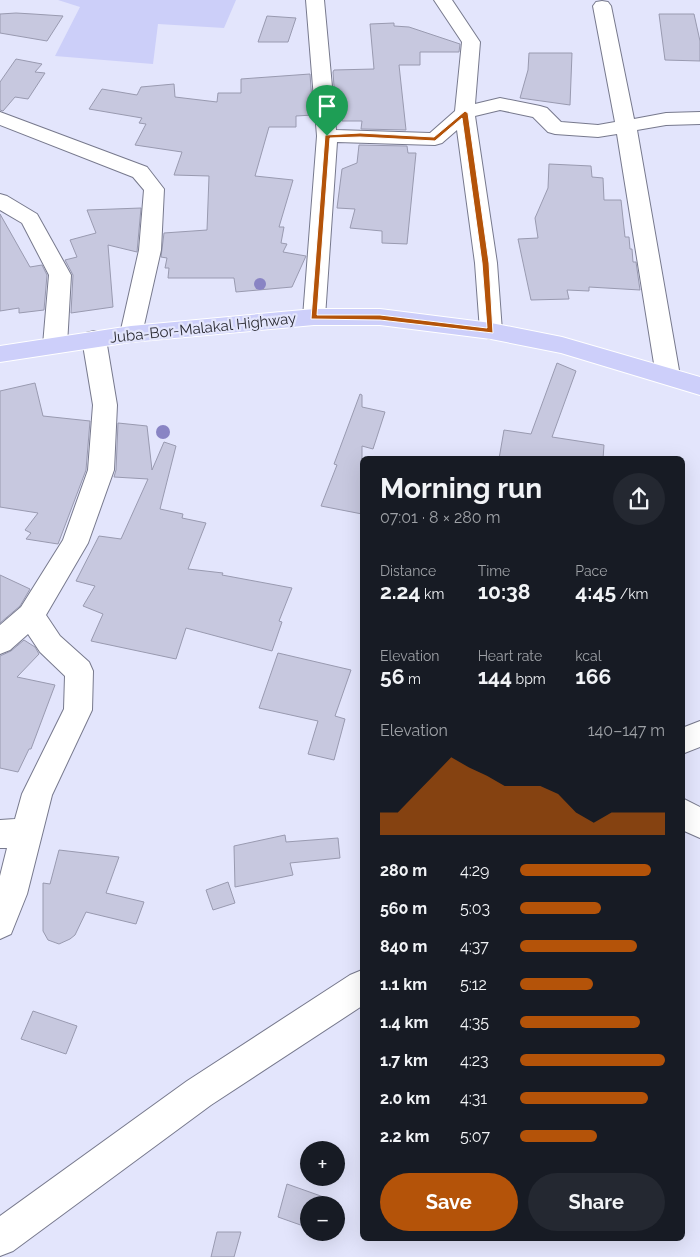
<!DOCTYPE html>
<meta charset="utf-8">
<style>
body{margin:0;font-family:Raleway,sans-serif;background:#242831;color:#f1f3f6;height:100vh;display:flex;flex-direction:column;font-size:19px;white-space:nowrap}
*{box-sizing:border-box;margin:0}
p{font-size:16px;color:#9ea1a6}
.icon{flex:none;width:28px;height:28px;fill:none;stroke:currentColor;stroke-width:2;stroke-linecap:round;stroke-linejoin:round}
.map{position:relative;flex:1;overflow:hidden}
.panel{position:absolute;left:360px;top:456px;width:325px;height:785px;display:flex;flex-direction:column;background:#171b24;border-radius:8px;box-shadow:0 5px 20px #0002}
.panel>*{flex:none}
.tools{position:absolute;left:300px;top:1141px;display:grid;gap:10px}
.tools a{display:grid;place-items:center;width:45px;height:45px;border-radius:50%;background:#171b24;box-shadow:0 5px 20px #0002;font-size:25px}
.pin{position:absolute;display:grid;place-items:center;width:42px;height:42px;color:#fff;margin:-51px -21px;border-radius:50% 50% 50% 0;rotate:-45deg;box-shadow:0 0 5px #0007}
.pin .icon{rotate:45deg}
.round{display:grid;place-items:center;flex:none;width:52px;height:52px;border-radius:26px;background:#242831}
.head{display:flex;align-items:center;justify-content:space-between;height:85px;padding:0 20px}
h1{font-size:28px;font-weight:700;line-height:38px}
.metrics{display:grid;grid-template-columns:repeat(3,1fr);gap:8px;height:85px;padding:5px 20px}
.metrics div{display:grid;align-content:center}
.metrics b{font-size:21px;font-weight:700}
.metrics small{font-size:14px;font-weight:400}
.metrics p{font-size:14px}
.chart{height:140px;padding:10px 20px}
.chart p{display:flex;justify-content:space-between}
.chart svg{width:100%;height:90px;margin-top:5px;fill:#b45309;opacity:.7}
.cta{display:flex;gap:10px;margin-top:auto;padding:10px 20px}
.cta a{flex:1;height:58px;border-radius:30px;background:#b45309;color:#fff;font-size:20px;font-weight:700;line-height:58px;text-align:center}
.cta a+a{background:#242831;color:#f1f3f6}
ul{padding:0 20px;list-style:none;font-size:16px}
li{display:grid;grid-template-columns:80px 60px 1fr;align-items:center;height:38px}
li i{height:12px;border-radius:6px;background:#b45309}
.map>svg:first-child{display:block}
</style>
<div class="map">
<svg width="700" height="1257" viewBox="0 0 700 1257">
<rect width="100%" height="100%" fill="#e3e5fc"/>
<polygon fill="#cccff9" points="58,0 236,0 224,28 158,24 153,64 55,56 80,7"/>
<g fill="#c7c8df" stroke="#999ab0">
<polygon points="16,13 33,14 63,16 47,41 0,33 0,14"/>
<polygon points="659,14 694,14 700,41 700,61 665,60"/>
<polygon points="267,16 296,18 288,42 258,42"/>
<polygon points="394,23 394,26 409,27 460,44 459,52 420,52 420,65 399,65 406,130 361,129 362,121 342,121 342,114 336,114 333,72 334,70 374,69 370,24"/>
<polygon points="529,53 572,53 570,105 520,98 528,70"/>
<polygon points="16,59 42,64 35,72 45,73 28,99 15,97 3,111 0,110 0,82"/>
<polygon points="310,74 313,115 296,116 296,127 269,127 255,176 293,180 279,227 284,227 281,243 287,244 283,252 306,256 292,287 236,292 234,278 168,278 169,268 165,268 167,258 161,257 164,233 207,230 209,176 174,175 182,152 135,145 146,124 139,123 142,118 89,109 102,89 137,95 141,87 174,84 175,97 217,102 218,93 241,93 241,79"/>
<polygon points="359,145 407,146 408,153 416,153 407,244 382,243 382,231 350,228 355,209 337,208 342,169 357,163"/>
<polygon points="549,164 591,166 592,177 603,178 604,200 621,200 625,237 629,237 630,249 632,249 633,262 636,262 640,290 589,287 589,291 567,290 569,299 531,300 518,239 538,238 535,218 548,188"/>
<polygon points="141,208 137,252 108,245 113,307 71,313 73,275 65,260 77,257 70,240 96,233 87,210"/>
<polygon points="0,214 30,267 42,265 47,275 44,310 19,313 19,308 0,311"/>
<polygon points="557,363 576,371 552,437 604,445 603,459 499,459 504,430 531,434"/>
<polygon points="35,383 43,416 90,421 86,470 58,544 26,539 31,533 25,530 38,513 0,507 0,391"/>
<polygon points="360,394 362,395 362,407 385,412 373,449 362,446 362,514 321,506 337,465 334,464"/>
<polygon points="118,423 147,426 152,470 164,442 176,446 160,509 183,514 182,518 206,523 188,569 223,573 222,575 292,588 279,621 282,622 272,651 186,628 176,659 91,641 103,614 83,606 95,586 76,581 99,536 121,539 148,479 114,477 116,470"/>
<polygon points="0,575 30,589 20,606 0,623"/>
<polygon points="24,640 35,647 39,654 17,677 55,685 31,749 29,749 18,772 0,768 0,656 11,651"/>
<polygon points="278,653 351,670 335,716 345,719 334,760 308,754 318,721 259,708"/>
<polygon points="285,835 286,842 338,838 340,858 290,863 293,875 235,887 234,846"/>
<polygon points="59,850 119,857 106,893 144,902 136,924 86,912 75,935 70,939 59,944 48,940 43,931 43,883 50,884"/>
<polygon points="228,882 235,903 213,910 206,890"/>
<polygon points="33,1011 77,1026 66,1054 21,1039"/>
<polygon points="287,1184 335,1201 333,1205 309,1205 309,1228 278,1217"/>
<polygon points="217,1232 241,1232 234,1257 211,1257"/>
</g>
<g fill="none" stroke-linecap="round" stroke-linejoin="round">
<defs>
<g id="minor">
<polygon points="306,0 324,0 336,130 430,133 455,111 462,42 434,0 452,0 480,42 475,104 500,98 540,106 547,108 561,122 598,125 615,122 593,6 596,2 602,1 608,2 611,6 634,119 666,113 700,112 700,124 666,125 637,130 680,376 676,382 668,384 660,382 656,376 617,134 598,137 555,134 548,132 533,117 500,110 475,116 497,263 502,331 499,337 491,339 483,337 480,331 475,263 457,130 442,143 435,145 337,142 325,317 322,323 314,325 306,323 303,317 317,136"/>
<polygon points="0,112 147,167 164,189 161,250 142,334 139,340 131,342 123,340 120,334 139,250 144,190 133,177 0,125"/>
<polygon points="0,194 7,196 37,214 71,275 67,345 63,351 55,353 47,351 43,345 49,275 22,223 0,210"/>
<polygon points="94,331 102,333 106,339 117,405 114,470 88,543 46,615 60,636 89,662 93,671 92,710 52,795 27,894 11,934 0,939 0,876 7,848 0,848 0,820 15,819 22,794 64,709 65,676 40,652 28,634 10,650 0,654 0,625 21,607 63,540 88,470 93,405 82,339 86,333"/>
<polygon points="700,721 700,747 682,754 682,728"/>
<polygon points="682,798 700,807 700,838 682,830"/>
<polygon points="362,970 362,1006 211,1105 13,1251 0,1256 0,1216 187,1081 350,975"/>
</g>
<polygon id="major" points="314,309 380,309 491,323 562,337 700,377 700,395 561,353 491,339 380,325 314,325 131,342 0,362 0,346 131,326"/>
</defs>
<use href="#minor" stroke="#77798d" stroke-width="2"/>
<use href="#major" stroke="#fff" stroke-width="2"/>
<use href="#minor" fill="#fff" fill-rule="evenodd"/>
<use href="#major" fill="#cdcffa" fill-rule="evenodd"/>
</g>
<g fill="#8984c4">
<circle cx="260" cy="284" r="6"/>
<circle cx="163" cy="432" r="7"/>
</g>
<path fill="#b45309" stroke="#fff" fill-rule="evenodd" d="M465,111L468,113L489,263L493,333L380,320L311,319L325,135L360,133L434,137ZM462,118L482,263L487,328L380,315H317L330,138L360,137L435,141Z"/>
<g text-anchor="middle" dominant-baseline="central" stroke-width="4.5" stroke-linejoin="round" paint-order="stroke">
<g font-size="15" fill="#2c2c35" stroke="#e3e5fc">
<text transform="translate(203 328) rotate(-6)">Juba-Bor-Malakal Highway</text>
</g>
</g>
</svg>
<div class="tools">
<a>+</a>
<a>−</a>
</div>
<div class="pin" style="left:327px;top:136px;background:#1e9e55"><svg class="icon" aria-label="arrive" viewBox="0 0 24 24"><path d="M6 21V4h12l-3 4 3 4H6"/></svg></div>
<section class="panel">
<div class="head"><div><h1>Morning run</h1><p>07:01 · 8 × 280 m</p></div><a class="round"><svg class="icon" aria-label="share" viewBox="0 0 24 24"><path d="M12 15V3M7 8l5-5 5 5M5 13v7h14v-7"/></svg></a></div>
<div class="metrics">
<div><p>Distance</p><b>2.24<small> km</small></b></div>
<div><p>Time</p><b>10:38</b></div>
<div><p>Pace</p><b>4:45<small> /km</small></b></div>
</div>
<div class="metrics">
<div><p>Elevation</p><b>56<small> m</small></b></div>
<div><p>Heart rate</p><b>144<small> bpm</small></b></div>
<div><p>kcal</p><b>166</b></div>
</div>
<div class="chart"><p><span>Elevation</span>140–147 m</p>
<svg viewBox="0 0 160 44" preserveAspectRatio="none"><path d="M0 44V33L10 33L20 24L30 15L40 6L50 11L60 15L70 20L80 20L90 20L100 24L110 33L120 38L130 33L140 33L150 33L160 33V44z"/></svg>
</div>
<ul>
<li><b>280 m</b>4:29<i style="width:90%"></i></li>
<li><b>560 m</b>5:03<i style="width:56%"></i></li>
<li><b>840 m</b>4:37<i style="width:81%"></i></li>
<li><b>1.1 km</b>5:12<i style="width:50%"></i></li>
<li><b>1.4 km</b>4:35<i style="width:83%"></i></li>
<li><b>1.7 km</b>4:23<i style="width:100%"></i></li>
<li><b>2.0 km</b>4:31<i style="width:88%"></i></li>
<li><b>2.2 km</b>5:07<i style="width:53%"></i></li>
</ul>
<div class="cta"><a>Save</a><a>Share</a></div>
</section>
</div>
